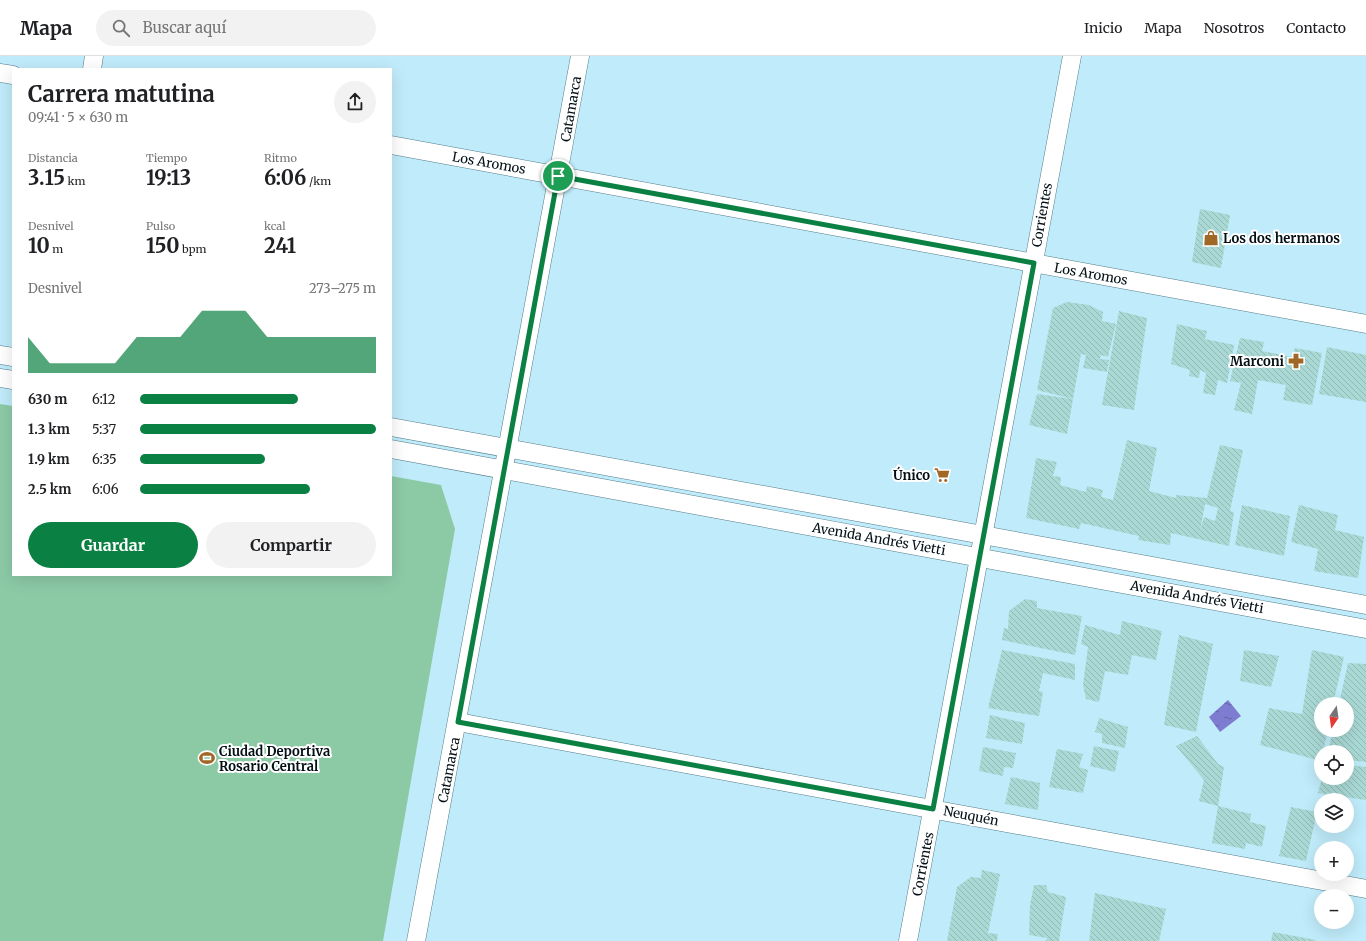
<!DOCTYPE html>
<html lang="es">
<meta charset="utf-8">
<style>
body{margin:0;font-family:Merriweather,serif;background:#f2f2f2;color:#202124;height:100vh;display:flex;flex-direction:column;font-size:15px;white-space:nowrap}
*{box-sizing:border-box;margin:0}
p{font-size:13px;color:#757577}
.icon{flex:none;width:22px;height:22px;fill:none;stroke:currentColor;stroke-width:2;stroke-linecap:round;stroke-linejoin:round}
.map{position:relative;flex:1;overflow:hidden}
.side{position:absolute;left:12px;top:12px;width:380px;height:508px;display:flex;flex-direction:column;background:#fff;border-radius:0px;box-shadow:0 4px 16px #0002}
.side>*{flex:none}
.needle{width:26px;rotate:193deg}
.controls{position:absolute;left:1314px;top:641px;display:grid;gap:8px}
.controls a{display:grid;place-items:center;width:40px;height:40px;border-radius:50%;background:#fff;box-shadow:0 4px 16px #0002;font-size:20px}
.pin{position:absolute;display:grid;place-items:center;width:34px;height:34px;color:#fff;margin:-17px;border:2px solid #fff;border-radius:50%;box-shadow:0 1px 4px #0007}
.round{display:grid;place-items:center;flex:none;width:42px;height:42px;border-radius:21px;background:#f2f2f2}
.overview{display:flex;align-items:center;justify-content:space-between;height:68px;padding:0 16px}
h1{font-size:22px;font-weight:700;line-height:30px}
.stats{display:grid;grid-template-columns:repeat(3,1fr);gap:6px;height:68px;padding:4px 16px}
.stats div{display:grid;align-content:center}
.stats b{font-size:20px;font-weight:700}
.stats small{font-size:11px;font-weight:400}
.stats p{font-size:11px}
.chart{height:112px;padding:8px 16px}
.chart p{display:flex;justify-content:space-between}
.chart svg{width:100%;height:72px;margin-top:4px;fill:#0b8043;opacity:.7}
.cta{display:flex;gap:8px;margin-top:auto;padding:8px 16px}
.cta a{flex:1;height:46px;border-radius:24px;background:#0b8043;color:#fff;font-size:16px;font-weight:700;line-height:46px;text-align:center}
.cta a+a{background:#f2f2f2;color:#202124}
ul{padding:0 16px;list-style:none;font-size:13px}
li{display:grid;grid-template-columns:64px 48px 1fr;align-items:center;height:30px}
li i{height:10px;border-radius:5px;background:#0b8043}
header{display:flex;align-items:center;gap:24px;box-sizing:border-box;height:56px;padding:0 20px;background:#fff;border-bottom:1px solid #e0e0e0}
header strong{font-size:19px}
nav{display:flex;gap:22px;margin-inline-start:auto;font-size:14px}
.search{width:280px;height:36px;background:#f2f2f2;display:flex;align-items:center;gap:10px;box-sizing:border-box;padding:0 14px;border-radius:22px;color:#757577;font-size:15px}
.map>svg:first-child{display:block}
</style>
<header>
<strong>Mapa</strong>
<div class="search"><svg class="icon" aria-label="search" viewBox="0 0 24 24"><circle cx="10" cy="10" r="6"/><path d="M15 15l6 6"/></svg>Buscar aquí</div>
<nav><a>Inicio</a><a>Mapa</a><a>Nosotros</a><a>Contacto</a></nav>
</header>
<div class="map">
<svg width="1366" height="885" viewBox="0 0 1366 885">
<defs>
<pattern id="water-ripples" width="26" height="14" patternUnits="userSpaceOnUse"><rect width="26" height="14" fill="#7d7cd1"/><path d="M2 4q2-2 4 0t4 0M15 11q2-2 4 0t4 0" fill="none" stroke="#6464a8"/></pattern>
<pattern id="building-back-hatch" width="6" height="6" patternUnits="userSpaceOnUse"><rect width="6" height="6" fill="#aad9d5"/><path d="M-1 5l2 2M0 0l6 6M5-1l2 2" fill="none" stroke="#91b9b6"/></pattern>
</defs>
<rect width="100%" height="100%" fill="#c0ebfa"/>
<polygon fill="#8ccaa6" points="0,348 13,350 13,519 391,519 391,420 441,429 455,473 383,885 0,885"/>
<polygon fill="url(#water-ripples)" points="1228,644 1241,660 1220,676 1209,661"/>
<g fill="url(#building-back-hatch)" fill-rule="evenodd">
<polygon points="1200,153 1230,159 1221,212 1192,206"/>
<polygon points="1067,246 1089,249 1103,256 1102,265 1116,268 1108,301 1101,299 1100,303 1109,304 1107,316 1083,312 1086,299 1081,298 1073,343 1037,334 1053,252"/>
<polygon points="1119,255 1147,262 1134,354 1102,349"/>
<polygon points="1177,268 1207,275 1205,283 1234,289 1227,327 1218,324 1215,339 1203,337 1206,317 1200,314 1199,322 1189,320 1190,314 1171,308"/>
<polygon points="1240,282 1264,286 1262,295 1288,300 1292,301 1295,292 1322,297 1312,349 1283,344 1286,329 1258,324 1252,358 1234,354 1241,327 1230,325"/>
<polygon points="1327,291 1366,299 1366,346 1319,338"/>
<polygon points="1037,338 1073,343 1067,378 1029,369"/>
<path d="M1127,384L1157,392L1149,435L1176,442V439L1207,442L1220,389L1243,394L1230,455L1234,456L1229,490L1171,477L1170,489L1138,484L1139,480L1081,467L1079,473L1026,462L1036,402L1057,406L1053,420L1061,421L1060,429L1086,436L1087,430L1103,434L1101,441L1113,444ZM1205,448L1218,452L1215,465L1204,461L1200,475Z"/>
<polygon points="1242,449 1290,460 1284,500 1235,489"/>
<polygon points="1299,449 1338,459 1335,474 1364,481 1358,522 1314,515 1318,493 1291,486"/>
<polygon points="1025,543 1037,545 1037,552 1082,560 1075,599 1002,584 1004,572 1008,573 1009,555"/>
<polygon points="1122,565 1162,575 1156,604 1132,599 1128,619 1105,615 1099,646 1086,643 1083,629 1088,591 1081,588 1085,569 1120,579"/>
<polygon points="1179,579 1213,588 1196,676 1164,669"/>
<polygon points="1002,594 1075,608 1075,624 1043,617 1039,635 1032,633 1043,636 1039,660 988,652"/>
<polygon points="1244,594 1279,600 1271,631 1240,625"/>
<polygon points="1312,594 1344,601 1333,648 1321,648 1321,674 1328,674 1323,696 1321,696 1321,705 1260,689 1269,652 1302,658"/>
<polygon points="1348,607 1366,608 1366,706 1347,704 1347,696 1328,696 1333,674 1347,674 1347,648 1339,648"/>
<polygon points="990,659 1025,667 1022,688 986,682"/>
<polygon points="1099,662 1128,671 1125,692 1102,687 1102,678 1095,676"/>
<polygon points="1197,680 1218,708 1224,711 1218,750 1199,745 1204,724 1176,690"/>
<polygon points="1094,690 1119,695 1115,716 1090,710"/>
<polygon points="983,691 1016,697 1013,712 1004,711 1003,720 979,715"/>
<polygon points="1057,693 1083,698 1079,711 1088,714 1083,737 1049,731"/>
<polygon points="1347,709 1366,711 1366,744 1318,737 1322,722 1347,722"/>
<polygon points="1011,721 1040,727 1038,754 1005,748"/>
<polygon points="1218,750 1251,758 1250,766 1266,770 1262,791 1246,787 1245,793 1212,787"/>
<polygon points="1291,751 1317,756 1306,805 1279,800"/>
<polygon points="982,814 1000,818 988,877 998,878 997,885 947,885 957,831 971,821 981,822"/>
<polygon points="1034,829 1046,829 1048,836 1066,841 1059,885 1046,885 1047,882 1029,879 1030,849"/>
<polygon points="1095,837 1166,853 1159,885 1089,885"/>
<polygon points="1273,876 1316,884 1315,885 1271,885"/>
</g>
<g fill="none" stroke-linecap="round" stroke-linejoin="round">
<defs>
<g id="minor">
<polyline points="92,13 94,0"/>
<polyline points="0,17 13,19"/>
<polyline points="391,89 1366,268"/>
<polyline points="0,299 13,301"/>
<polyline points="0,322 13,324"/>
<polyline points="391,371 1366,549"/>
<polyline points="391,393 1366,573"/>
<polyline points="458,666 1366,833"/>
<polyline points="416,885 580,0"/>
<polyline points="908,885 1072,0"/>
</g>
</defs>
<use href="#minor" stroke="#547d8a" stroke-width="19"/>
<use href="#minor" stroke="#fff" stroke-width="18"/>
</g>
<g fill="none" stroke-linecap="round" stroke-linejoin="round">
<defs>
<polygon id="route" points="558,120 1034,207 933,753 458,666"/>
</defs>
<use href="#route" stroke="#fff" stroke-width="8"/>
<use href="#route" stroke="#0b8043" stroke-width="5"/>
</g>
<defs>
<symbol id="shop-bare" viewBox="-9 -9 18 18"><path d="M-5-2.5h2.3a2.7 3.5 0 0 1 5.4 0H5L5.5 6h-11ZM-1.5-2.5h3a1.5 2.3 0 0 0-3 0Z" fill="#a16726" stroke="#fff" stroke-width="2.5" paint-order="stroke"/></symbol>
<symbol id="pharmacy-bare" viewBox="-9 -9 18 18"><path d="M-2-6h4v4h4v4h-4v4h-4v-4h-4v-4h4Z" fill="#a16726" stroke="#fff" stroke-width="2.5" paint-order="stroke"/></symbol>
<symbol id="supermarket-bare" viewBox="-9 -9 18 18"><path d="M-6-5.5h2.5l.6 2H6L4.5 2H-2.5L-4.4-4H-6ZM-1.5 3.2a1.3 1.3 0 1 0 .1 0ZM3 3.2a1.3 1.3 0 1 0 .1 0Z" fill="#a16726" stroke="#fff" stroke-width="2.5" paint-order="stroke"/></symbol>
<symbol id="stadium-bare" viewBox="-9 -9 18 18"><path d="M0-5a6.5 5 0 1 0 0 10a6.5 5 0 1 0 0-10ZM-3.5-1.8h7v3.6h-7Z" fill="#a16726" stroke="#fff" stroke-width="2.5" paint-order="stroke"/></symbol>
</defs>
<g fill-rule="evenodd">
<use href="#shop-bare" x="1200" y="171" width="22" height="22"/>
<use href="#pharmacy-bare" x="1285" y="294" width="22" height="22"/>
<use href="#supermarket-bare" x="931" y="408" width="22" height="22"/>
<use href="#stadium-bare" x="196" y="691" width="22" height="22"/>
</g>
<g text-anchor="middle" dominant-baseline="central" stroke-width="4" stroke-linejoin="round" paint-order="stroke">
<g font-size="13" fill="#020f14" stroke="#fff">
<text transform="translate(571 53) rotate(-80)">Catamarca</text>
<text transform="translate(489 107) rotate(10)">Los Aromos</text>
<text transform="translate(1042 159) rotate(-80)">Corrientes</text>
<text transform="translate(1091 218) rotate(10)">Los Aromos</text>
<text transform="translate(879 483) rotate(10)">Avenida Andrés Vietti</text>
<text transform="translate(1197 541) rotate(10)">Avenida Andrés Vietti</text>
<text transform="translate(449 714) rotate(-79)">Catamarca</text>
<text transform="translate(971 760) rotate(11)">Neuquén</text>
<text transform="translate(923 808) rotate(-79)">Corrientes</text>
</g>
<g font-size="13" font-weight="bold" fill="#020f14" stroke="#fff" text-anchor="start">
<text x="1223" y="182">Los dos hermanos</text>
<text x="1284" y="305" text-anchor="end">Marconi</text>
<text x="930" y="419" text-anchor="end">Único</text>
<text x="219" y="695">Ciudad Deportiva<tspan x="219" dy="15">Rosario Central</tspan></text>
</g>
</g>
</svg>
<div class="controls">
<a><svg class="needle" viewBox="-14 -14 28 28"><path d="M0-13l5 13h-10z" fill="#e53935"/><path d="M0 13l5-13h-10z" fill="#757577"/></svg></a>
<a><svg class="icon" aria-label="locate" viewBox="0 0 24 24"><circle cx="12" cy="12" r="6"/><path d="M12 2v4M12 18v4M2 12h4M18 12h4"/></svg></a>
<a><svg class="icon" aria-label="layers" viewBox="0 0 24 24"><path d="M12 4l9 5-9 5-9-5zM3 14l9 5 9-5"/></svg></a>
<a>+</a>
<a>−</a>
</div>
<div class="pin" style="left:558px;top:120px;background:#1e9e55"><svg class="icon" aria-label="arrive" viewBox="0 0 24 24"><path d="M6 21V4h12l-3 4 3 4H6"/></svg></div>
<section class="side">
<div class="overview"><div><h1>Carrera matutina</h1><p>09:41 · 5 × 630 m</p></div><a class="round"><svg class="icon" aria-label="share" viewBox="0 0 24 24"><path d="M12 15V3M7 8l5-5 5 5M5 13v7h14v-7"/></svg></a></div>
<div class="stats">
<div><p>Distancia</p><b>3.15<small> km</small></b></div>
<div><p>Tiempo</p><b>19:13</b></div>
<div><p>Ritmo</p><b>6:06<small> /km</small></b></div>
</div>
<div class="stats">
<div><p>Desnivel</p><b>10<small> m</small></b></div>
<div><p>Pulso</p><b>150<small> bpm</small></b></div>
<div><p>kcal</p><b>241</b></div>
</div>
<div class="chart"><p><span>Desnivel</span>273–275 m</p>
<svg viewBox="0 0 160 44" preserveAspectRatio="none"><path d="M0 44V22L10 38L20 38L30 38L40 38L50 22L60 22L70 22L80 6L90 6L100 6L110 22L120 22L130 22L140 22L150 22L160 22V44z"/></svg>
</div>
<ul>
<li><b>630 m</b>6:12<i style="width:67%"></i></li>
<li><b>1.3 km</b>5:37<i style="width:100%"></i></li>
<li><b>1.9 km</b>6:35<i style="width:53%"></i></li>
<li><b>2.5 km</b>6:06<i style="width:72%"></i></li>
</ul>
<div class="cta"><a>Guardar</a><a>Compartir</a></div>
</section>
</div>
